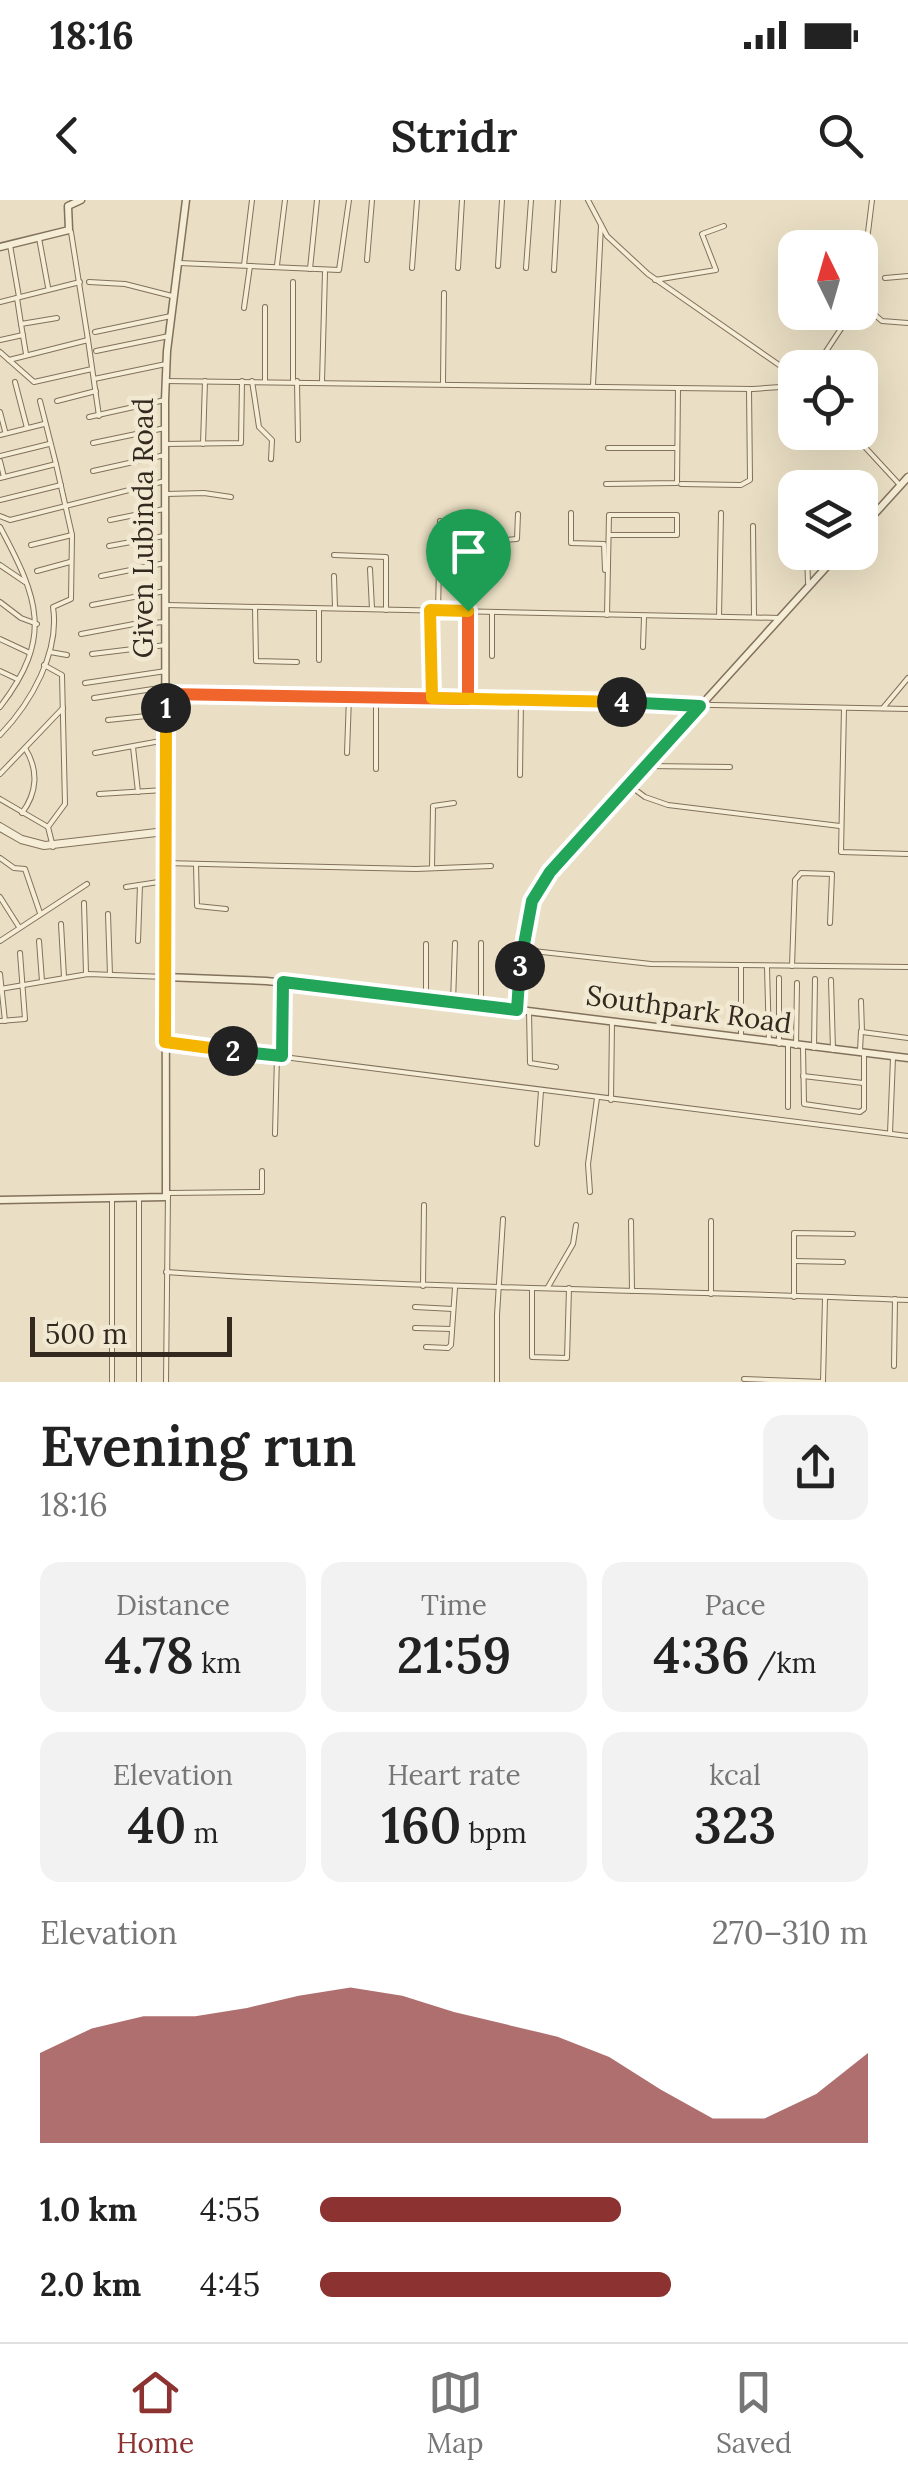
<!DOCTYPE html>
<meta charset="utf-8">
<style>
body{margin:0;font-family:Lora,serif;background:#f2f2f2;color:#222;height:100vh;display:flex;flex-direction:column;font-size:38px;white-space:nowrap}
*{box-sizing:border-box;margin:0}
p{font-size:32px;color:#767676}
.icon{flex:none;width:55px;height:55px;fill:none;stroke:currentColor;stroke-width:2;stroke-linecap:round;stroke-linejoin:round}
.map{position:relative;height:1182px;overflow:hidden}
.details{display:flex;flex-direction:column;background:#fff;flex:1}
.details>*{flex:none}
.needle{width:65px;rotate:355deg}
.fabs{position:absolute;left:778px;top:30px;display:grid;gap:20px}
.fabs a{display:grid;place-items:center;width:100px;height:100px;border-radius:20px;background:#fff;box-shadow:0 10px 40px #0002;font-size:50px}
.scale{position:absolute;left:30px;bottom:25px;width:202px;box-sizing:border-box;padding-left:10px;border:5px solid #34291f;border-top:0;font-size:28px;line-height:35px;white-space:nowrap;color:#34291f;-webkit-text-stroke:8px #f2e9d3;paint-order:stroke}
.pin{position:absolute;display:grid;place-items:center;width:85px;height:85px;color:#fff;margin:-102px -42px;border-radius:50% 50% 50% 0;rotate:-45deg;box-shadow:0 0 10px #0007}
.pin .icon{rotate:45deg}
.km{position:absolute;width:50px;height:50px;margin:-25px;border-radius:50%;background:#222;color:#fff;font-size:28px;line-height:50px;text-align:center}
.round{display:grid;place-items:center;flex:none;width:105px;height:105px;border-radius:20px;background:#f2f2f2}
.summary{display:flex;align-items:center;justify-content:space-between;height:170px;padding:0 40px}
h1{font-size:55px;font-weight:600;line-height:75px}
.metrics{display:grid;grid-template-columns:repeat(3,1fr);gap:15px;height:170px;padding:10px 40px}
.metrics div{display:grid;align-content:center;border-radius:20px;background:#f2f2f2;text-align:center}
.metrics b{font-size:50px;font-weight:600}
.metrics small{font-size:28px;font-weight:400}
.metrics p{font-size:28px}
.chart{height:280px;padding:20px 40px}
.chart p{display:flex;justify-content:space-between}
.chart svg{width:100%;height:180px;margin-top:10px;fill:#8c3332;opacity:.7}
ul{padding:0 40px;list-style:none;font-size:32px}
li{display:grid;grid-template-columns:160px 120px 1fr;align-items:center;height:75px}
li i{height:25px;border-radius:12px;background:#8c3332}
.status{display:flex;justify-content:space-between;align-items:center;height:70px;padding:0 50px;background:#fff;direction:ltr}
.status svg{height:28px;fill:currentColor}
header{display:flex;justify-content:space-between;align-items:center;height:130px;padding:0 40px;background:#fff;font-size:45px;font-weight:600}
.tabs{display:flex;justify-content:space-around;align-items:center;height:140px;border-top:2px solid #e0e0e0;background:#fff;font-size:28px;color:#767676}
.tabs a{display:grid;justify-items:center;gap:5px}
.tabs .active{color:#8c3332}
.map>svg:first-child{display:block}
</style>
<div class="status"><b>18:16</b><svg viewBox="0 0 49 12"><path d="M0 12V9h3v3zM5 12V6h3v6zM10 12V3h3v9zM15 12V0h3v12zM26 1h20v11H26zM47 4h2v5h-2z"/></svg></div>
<header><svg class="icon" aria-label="back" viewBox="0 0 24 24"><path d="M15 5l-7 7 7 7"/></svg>Stridr<svg class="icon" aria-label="search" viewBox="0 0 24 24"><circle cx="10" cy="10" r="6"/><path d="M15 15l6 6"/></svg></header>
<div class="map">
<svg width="908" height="1182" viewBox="0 0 908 1182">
<rect width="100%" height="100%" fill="#eadfc4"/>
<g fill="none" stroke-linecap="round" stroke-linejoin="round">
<defs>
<g id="minor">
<polyline points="588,0 607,36 648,74 795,176"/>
<polyline points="71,32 88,140"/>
<polyline points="39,38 48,87"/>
<polyline points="10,45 19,97"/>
<polyline points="367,60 372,0"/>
<polyline points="179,63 339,70 349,0"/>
<polyline points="244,65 252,0"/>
<polyline points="277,65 285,0"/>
<polyline points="498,66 502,0"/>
<polyline points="412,68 417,0"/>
<polyline points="458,68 462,0"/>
<polyline points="526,68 531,0"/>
<polyline points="310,69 317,0"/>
<polyline points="554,70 558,0"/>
<polyline points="885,78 908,76"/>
<polyline points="655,80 716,70 702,34 724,26"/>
<polyline points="89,82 125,84 172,96"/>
<polyline points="293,82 293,181"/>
<polyline points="860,97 872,0"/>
<polyline points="17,98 21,124 57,118"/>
<polyline points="0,102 80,82"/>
<polyline points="860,102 882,121 908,123"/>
<polyline points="265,107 265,181"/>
<polyline points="244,108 250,66"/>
<polyline points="21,124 26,154"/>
<polyline points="95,132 171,116"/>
<polyline points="0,140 23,135"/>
<polyline points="96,151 169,136"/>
<polyline points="0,152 34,182 92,169"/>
<polyline points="9,160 88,140 99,216"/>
<polyline points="815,168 852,112"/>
<polyline points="94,179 166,164"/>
<polyline points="165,181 753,189 795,186"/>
<polyline points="252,181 259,227 272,240 271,259"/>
<polyline points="297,181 298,240"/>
<polyline points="15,182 27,228"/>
<polyline points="322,182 325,72"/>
<polyline points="443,183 444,93"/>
<polyline points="593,185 601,25"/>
<polyline points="40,201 56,264"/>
<polyline points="57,201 96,191"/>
<polyline points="0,212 5,231"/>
<polyline points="89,217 165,200"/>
<polyline points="851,232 899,284"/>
<polyline points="0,235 44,224"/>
<polyline points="93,243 165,228"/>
<polyline points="165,244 241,243 242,181"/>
<polyline points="203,244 205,181"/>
<polyline points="608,248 677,248"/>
<polyline points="0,256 49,244"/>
<polyline points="0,261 4,277"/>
<polyline points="93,271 165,255"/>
<path d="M0,278L56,264L72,335L71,399L53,407C60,452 31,503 0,535"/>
<polyline points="606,284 677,283 678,188"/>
<polyline points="681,284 741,285 750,280 749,189"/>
<polyline points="166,294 204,293 231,297"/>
<polyline points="0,300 61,285"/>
<polyline points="571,313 571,343 604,344 605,370"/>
<polyline points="0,316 10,320 165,281"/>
<polyline points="110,320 164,309"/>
<polyline points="753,326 754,416"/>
<path d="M0,327C38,398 54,437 0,507"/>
<polyline points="31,345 72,335"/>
<polyline points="109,346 164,336"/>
<polyline points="807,352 808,383"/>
<polyline points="334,355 386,357 386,410"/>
<polyline points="0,365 25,382"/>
<polyline points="370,369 372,409"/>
<polyline points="37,371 70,362"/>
<polyline points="101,376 165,363"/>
<polyline points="334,376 335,407"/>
<polyline points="0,402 21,418 37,424"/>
<polyline points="92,405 165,391"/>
<polyline points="166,405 780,418"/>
<polyline points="255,407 256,461 297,462"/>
<polyline points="430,410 432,498"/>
<polyline points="438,411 440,321"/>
<polyline points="462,411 464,344 517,339 518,314"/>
<polyline points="468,414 468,499"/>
<polyline points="607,415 609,315 677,315 677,335 609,335"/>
<polyline points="719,417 721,313"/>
<polyline points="81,434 134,424 166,422"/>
<polyline points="0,439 30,453"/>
<polyline points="643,447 644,417"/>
<polyline points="50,452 67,455"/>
<polyline points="92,454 166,445"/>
<polyline points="492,456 492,412"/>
<polyline points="319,460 319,410"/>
<polyline points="44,465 62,475 65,604 48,627 53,647"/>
<polyline points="0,471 17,479"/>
<polyline points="85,483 166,471"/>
<polyline points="168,494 908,509"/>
<polyline points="94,498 166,487"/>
<polyline points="844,508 841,652 908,654"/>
<polyline points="883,508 908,478"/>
<polyline points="108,520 166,514"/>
<polyline points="133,547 138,592"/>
<polyline points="95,553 166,540"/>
<polyline points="347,553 349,497"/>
<polyline points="647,566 730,567"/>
<polyline points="376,569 376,499"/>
<polyline points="0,574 63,508"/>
<polyline points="520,575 521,500"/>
<polyline points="629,585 645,597 668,605 840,626"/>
<polyline points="99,594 164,590"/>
<polyline points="0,599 48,627"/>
<path d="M22,613C37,593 39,570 25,548"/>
<polyline points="0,625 22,638 45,644 165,630"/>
<polyline points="0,629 21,641 44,647 165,633"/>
<polyline points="0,658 14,668 25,669 40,713"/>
<polyline points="165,663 416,669 491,666"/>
<polyline points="196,664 197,706 226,709"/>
<polyline points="432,668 433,606 454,603"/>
<polyline points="126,687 165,681"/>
<polyline points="0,697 19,727"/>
<polyline points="84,703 86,773"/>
<polyline points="108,714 110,775"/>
<polyline points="61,724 64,777"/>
<polyline points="0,741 87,684"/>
<polyline points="39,741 42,781"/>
<polyline points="138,741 140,685"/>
<polyline points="426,744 426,799"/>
<polyline points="524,750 651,764 908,767"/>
<polyline points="792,766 795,680 801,673 832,674 830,723"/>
<polyline points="767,767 769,842"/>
<polyline points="0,774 5,821"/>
<polyline points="831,780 833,850"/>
<polyline points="0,789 88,774 165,777"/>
<polyline points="861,801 862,832 908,838"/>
<polyline points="453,803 455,743"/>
<polyline points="481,805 481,743"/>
<polyline points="529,811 530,863 556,867"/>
<polyline points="0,821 25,819 20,753"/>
<polyline points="741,838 741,765"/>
<polyline points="165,842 908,936"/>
<polyline points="779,844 779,778"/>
<polyline points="788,845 788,907"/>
<polyline points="796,846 797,783"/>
<polyline points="803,847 804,904 860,912 864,909 864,853"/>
<polyline points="814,848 815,779"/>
<polyline points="860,851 861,831"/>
<polyline points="282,857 283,783"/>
<polyline points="803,876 863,883"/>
<polyline points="611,900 612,822"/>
<polyline points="890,933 893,858"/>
<polyline points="275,934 277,856"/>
<polyline points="537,944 541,891"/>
<polyline points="590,992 588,964 597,898"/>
<polyline points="631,1021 632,1091"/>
<polyline points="794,1061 843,1062"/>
<path d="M166,1072C414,1089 661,1089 908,1100"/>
<polyline points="423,1086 424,1005"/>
<polyline points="548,1087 573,1044 576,1025"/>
<polyline points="532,1088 532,1157 567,1158 569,1088"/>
<polyline points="711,1094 711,1021"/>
<polyline points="794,1097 794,1033 853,1034"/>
<polyline points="415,1107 453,1109"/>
<polyline points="415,1128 452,1129"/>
<polyline points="426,1147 448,1148 451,1145 455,1088"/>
<polyline points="894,1166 895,1099"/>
<polyline points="744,1179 823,1182 825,1098"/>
<polyline points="112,1182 112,999"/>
<polyline points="139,1182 139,998"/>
<polyline points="166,1182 168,993 262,992 262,971"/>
<polyline points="497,1182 497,1115 503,1019"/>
</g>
<g id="tertiary">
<polyline points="0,47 69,30 68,6 81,0"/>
<polyline points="860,330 908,277"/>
<polyline points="165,777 266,781 349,789 908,858"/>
<path d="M517,810C520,762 522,713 550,672L840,352"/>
<polyline points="0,1000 166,997 165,200 167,151 186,0"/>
</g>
</defs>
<use href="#minor" stroke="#82715c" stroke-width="6"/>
<use href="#tertiary" stroke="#82715c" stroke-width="9"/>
<use href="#minor" stroke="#f5edd6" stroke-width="4"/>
<use href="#tertiary" stroke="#f5edd6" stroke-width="6"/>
</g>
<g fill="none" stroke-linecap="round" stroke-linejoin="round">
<defs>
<polyline id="split-1" points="166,508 166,494 468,499 468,411"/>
<polyline id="split-2" points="166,508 165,842 233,851"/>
<polyline id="split-3" points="233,851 282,856 283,782 517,810 520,766"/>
<polyline id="split-4" points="520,766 532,701 550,672 700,506 622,502"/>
<polyline id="split-5" points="468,411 430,410 432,498 622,502"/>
</defs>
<use href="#split-1" stroke="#fff" stroke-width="20"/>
<use href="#split-2" stroke="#fff" stroke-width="20"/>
<use href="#split-3" stroke="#fff" stroke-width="20"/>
<use href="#split-4" stroke="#fff" stroke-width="20"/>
<use href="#split-5" stroke="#fff" stroke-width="20"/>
<use href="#split-1" stroke="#f0652b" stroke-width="12"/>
<use href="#split-2" stroke="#f5b400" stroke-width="12"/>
<use href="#split-3" stroke="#22a559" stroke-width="12"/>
<use href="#split-4" stroke="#22a559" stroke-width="12"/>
<use href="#split-5" stroke="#f5b400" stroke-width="12"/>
</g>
<g text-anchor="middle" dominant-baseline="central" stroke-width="9" stroke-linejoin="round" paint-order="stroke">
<g font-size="28" fill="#34291f" stroke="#f2e9d3">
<text transform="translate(143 328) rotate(-90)">Given Lubinda Road</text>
<text transform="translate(689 809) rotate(8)">Southpark Road</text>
</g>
</g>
</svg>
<div class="fabs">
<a><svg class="needle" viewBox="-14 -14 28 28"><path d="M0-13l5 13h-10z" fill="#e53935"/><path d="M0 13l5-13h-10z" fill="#767676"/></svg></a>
<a><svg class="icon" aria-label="locate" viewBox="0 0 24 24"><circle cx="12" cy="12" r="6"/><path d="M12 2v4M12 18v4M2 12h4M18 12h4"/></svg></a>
<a><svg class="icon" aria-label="layers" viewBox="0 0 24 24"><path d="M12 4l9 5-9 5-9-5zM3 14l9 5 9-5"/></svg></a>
</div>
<div class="scale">500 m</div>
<div class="pin" style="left:468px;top:411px;background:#1e9e55"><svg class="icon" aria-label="arrive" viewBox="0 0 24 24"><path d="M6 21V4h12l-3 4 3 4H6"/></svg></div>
<b class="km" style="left:166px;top:508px">1</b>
<b class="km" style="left:233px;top:851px">2</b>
<b class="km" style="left:520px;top:766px">3</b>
<b class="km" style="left:622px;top:502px">4</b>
</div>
<section class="details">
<div class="summary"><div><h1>Evening run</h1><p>18:16</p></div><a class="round"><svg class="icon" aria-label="share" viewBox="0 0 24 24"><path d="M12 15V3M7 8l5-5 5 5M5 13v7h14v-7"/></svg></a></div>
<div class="metrics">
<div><p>Distance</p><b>4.78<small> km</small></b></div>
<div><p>Time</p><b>21:59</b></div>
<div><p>Pace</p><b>4:36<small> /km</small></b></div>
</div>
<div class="metrics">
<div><p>Elevation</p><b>40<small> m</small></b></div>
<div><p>Heart rate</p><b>160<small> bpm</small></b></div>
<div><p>kcal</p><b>323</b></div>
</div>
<div class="chart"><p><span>Elevation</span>270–310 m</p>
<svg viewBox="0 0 160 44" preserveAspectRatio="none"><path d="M0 44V22L10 16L20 13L30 13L40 11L50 8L60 6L70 8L80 12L90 15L100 18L110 23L120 31L130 38L140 38L150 32L160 22V44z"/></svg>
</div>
<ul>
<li><b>1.0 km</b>4:55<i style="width:55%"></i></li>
<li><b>2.0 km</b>4:45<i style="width:64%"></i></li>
</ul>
</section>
<nav class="tabs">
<a class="active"><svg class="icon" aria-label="home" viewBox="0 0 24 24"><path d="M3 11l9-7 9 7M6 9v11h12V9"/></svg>Home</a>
<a><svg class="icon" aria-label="map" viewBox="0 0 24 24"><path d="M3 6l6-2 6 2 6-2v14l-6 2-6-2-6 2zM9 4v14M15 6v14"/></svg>Map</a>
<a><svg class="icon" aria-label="saved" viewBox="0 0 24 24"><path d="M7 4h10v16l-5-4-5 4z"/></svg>Saved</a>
</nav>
